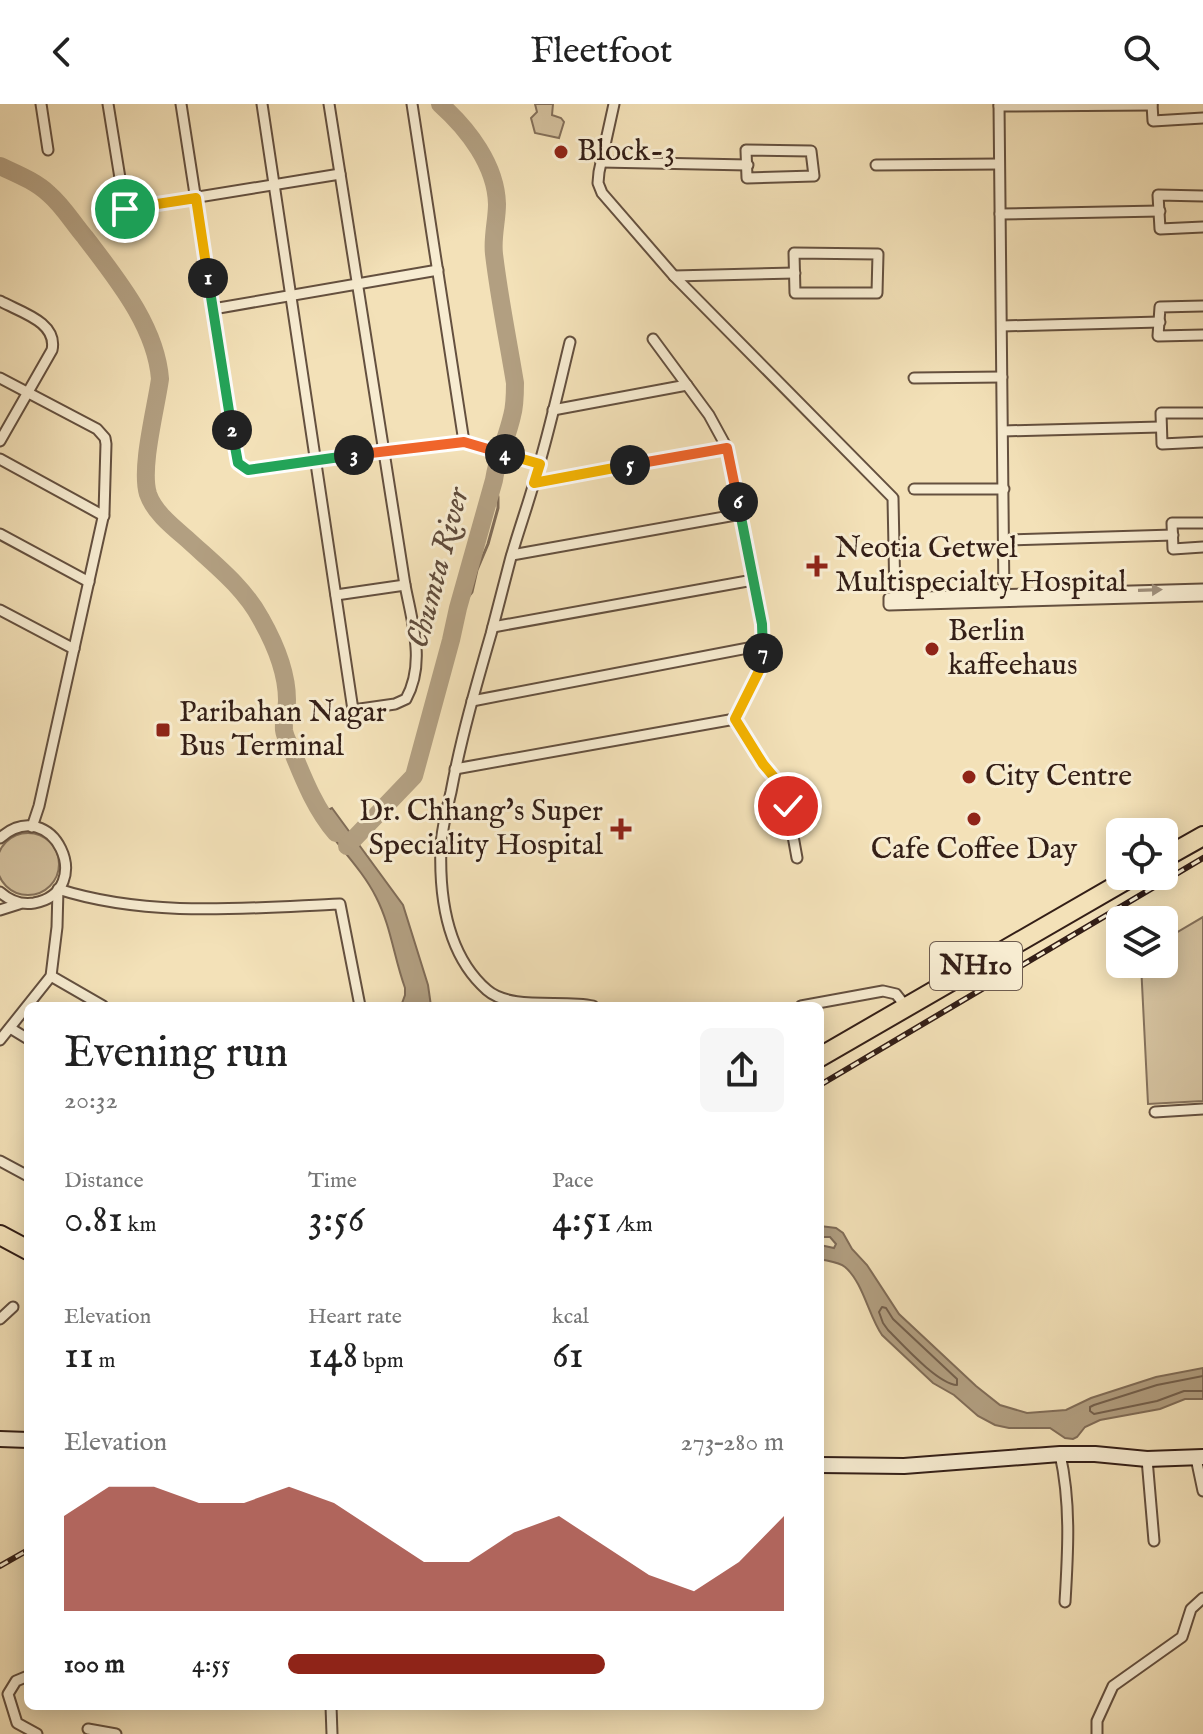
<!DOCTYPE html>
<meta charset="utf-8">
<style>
body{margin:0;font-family:"IM FELL English",serif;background:#f6f6f6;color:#222;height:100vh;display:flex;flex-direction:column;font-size:30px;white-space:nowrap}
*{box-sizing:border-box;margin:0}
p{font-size:26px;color:#767676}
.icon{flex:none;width:44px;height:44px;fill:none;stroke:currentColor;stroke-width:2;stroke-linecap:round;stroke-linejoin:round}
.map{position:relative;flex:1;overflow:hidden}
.drawer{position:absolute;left:24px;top:898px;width:800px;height:708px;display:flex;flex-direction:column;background:#fff;border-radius:12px;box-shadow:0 4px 20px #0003}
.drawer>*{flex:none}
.tools{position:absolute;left:1106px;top:714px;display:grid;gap:16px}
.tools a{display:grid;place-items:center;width:72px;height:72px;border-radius:12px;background:#fff;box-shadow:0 4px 20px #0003;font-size:40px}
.pin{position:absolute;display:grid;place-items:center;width:68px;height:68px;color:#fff;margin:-34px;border:4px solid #fff;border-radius:50%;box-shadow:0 2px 8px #0007}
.km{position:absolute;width:40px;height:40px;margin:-20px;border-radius:50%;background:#222;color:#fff;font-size:22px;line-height:40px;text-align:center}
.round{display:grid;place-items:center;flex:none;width:84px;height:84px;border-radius:12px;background:#f6f6f6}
.headline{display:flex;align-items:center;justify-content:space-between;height:136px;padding:0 40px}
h1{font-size:44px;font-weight:600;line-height:60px}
.figures{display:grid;grid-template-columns:repeat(3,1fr);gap:12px;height:136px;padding:8px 40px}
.figures div{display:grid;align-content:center}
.figures b{font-size:40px;font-weight:600}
.figures small{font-size:22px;font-weight:400}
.figures p{font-size:22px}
.chart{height:224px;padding:16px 40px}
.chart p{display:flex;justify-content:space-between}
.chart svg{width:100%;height:144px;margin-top:8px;fill:#8f2418;opacity:.7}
ul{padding:0 40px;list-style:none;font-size:26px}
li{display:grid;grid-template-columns:128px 96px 1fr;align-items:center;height:60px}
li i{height:20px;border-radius:10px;background:#8f2418}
header{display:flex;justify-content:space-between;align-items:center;height:104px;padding:0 40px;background:#fff;font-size:36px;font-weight:600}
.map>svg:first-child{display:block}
</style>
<header><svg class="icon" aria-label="back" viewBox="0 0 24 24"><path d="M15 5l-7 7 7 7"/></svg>Fleetfoot<svg class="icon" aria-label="search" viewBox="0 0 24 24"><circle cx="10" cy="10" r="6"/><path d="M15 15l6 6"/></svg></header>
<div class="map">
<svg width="1203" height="1630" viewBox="0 0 1203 1630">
<rect width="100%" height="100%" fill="#f3e1b8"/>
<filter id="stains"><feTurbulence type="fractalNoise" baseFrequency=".0025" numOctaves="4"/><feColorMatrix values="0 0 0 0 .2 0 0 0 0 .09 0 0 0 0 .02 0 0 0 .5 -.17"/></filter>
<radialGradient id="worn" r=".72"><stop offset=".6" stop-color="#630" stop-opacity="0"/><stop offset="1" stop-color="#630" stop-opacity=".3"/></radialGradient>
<g fill="#d3c09d" stroke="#84705a" stroke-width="2">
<polygon points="535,0 553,0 552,11 561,14 564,18 559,34 535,29 531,14 537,8"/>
<circle cx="28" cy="760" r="31"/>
<polygon points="1203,813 1203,997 1148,1000 1141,860 1164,860 1164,836"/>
</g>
<g fill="#b29f81" stroke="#806c57" stroke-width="2">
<path d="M332,704L403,801L428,881L431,902H401L405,891V884C394,854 391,822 376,793C361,763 335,740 317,711Z"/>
<path d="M820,1122L836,1124L843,1129L852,1145L867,1161L899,1210L976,1282L1000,1301L1027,1309L1066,1306L1091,1294L1156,1273L1203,1264V1295H1185L1160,1305L1100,1316L1085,1323L1077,1333L1073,1335L1065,1334L1050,1324H1009L995,1321L978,1312L954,1291L933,1279L882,1231C869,1213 863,1178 845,1163C839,1158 827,1157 820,1155V1141L834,1144L836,1140L830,1133H820Z"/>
</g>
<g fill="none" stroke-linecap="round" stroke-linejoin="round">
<g stroke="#735f4c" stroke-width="2">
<path d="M882,1203L886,1204L893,1215L957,1275V1281C938,1280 903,1241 888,1226L883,1219L879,1208Z"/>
<polyline points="1203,1272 1157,1281 1094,1301 1090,1303 1090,1307 1094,1310 1157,1297 1184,1287 1203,1287"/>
</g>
<polyline stroke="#806c57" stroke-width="3" points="459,498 468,493 472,488 477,466 488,440 498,404 498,393 494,376"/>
<g stroke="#b29f81" stroke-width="18">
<path d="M0,62C17,70 35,77 49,90C63,102 73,119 85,133C116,174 156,222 160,275C156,304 140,364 148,390C154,408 173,423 187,435C214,460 244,483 261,515C274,538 287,569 287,596C287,606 283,616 284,626C285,634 290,641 293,649C304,676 316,706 336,729"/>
<path d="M347,742L414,672L451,536L458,504L494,376C497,354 507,334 512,312C515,302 515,291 515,279C508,236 499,193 494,150C492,133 497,117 497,100C496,61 468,25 440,0"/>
</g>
<defs>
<g id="street">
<polyline points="41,0 48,46"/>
<polyline points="108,0 125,105"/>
<polyline points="181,0 235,348 238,359 241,362 252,366 316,356 464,338 540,360"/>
<path d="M262,0L353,606L395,600L406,595C426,559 412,518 405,481L329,0"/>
<polyline points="412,0 464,338"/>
<polyline points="614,0 599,68 598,79 602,89 674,172 893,394 895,494"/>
<polyline points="999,0 1004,497"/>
<polyline points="1152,0 1153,17 1203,14"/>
<polyline points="999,2 1152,1"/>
<polygon points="746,46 811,47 814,72 747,74"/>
<polyline points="601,58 748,61"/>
<polyline points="876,61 999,60"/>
<polyline points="1203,92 1158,91 1160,125 1203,123"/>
<polyline points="100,109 340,70"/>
<polyline points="1000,110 1160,107"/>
<polygon points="794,149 878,150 877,189 795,189"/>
<polyline points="674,172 795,169"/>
<path d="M0,197C20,208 58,218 52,246L0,337"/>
<polyline points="1203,202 1160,203 1158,232 1203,231"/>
<polyline points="213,205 438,166"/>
<polyline points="1002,222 1160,218"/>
<path d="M653,235L709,311L727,344L762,520C766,563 754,579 735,615"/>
<path d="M570,238C560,279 551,320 539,361C531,392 520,422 511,453C504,479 498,504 491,530C476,582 461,634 451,688C447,705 442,724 441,741C439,792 447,851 487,886C511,907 563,895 593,902"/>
<polyline points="0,274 97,325 105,334 106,340 104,409 39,702 32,723"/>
<polyline points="914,274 1002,273"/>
<polyline points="553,306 687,281"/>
<polyline points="1203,309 1161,309 1162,340 1203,338"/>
<polyline points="1003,327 1160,323"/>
<polyline points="0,355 104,412"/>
<polyline points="534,379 727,344"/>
<polyline points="914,385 1004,385"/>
<polyline points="1203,419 1172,419 1173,445 1203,443"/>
<polyline points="0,430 89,478"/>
<polyline points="1004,436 1173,431"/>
<polyline points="512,451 741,410"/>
<polyline points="1203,485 889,494 889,501 1203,492"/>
<polyline points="336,491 405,481"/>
<polyline points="0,506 74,545"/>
<polyline points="493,523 753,476"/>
<polyline points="472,597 764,541"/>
<polyline points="735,615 763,660 785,688 797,754"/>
<polyline points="455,665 735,615"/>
<path d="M0,734C53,688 98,787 34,799C21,801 10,797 0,788"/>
<polyline points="0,806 19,800"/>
<polyline points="51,872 103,902"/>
<polyline points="801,902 883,887 896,890 907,904"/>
<polyline points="10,924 28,935"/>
<path d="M0,936L51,872L57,823L58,785C148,814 247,804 340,800L360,902"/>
<polyline points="1155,1008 1203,1005"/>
<polyline points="0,1057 28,1072"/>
<polyline points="0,1215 13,1203"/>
<path d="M1060,1350C1071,1399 1068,1448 1065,1498"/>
<polyline points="1196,1354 1203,1387"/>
<polyline points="1147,1355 1154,1437"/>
<polyline points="28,1572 16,1577 8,1590 17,1619 37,1630"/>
<polyline points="331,1602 332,1630"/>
<polyline points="88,1625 116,1630"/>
<polyline points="1097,1630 1097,1617 1113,1582 1182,1533 1191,1505 1203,1494"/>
</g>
<g id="secondary">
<polyline points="0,1335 28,1336"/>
<polyline points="820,1361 904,1362 1060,1350 1095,1350 1147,1355 1203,1353"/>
</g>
<g id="highway">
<polyline points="1164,754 1203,732"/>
<polyline points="820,953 1133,772"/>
<polyline points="0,1131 28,1146"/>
</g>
</defs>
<use href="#street" stroke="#64503f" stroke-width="13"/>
<use href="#secondary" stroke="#341f17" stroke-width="18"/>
<use href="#highway" stroke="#341f17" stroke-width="22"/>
<use href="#street" stroke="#f7ecd1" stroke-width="9"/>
<use href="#secondary" stroke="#f7ecd1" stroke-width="14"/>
<use href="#highway" stroke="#f3e1b8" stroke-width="18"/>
<defs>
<g id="rail">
<polyline points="820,981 1203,754"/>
<polyline points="0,1462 28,1446"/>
</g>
</defs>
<use href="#rail" stroke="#341f17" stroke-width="6"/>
<use href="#rail" stroke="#f7ecd1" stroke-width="3" stroke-dasharray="9" stroke-linecap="butt"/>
</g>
<defs><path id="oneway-solid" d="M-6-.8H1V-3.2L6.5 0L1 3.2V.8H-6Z" transform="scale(2)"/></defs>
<use fill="#9f907d" href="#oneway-solid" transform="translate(1150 486) rotate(-2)"/>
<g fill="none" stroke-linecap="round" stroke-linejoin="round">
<defs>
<polyline id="split-1" points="125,105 196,94 208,174"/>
<polyline id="split-2" points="208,174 232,326"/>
<polyline id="split-3" points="232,326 238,359 248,366 354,351"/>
<polyline id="split-4" points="354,351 464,338 505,350"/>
<polyline id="split-5" points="505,350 540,360 534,379 630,361"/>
<polyline id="split-6" points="630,361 727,344 738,398"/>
<polyline id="split-7" points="738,398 762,520 763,549"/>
<polyline id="split-8" points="763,549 760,565 735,615 763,660 783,684 788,702"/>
</defs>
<use href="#split-1" stroke="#fff" stroke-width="16"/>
<use href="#split-2" stroke="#fff" stroke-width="16"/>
<use href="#split-3" stroke="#fff" stroke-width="16"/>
<use href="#split-4" stroke="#fff" stroke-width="16"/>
<use href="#split-5" stroke="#fff" stroke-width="16"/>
<use href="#split-6" stroke="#fff" stroke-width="16"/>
<use href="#split-7" stroke="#fff" stroke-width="16"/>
<use href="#split-8" stroke="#fff" stroke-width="16"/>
<use href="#split-1" stroke="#f5b400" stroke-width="10"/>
<use href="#split-2" stroke="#22a559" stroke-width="10"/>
<use href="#split-3" stroke="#22a559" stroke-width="10"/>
<use href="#split-4" stroke="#f0652b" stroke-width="10"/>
<use href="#split-5" stroke="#f5b400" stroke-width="10"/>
<use href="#split-6" stroke="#f0652b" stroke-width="10"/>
<use href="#split-7" stroke="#22a559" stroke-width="10"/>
<use href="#split-8" stroke="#f5b400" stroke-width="10"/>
</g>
<g fill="#8f2418" stroke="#f7ecd1" stroke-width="3">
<circle cx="561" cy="48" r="8"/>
<path d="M813 450h8v8h8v8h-8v8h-8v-8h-8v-8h8z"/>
<circle cx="932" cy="545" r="8"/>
<rect x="155" y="618" width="16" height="16" rx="4"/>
<circle cx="969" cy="673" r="8"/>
<circle cx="974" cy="715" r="8"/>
<path d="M617 713h8v8h8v8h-8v8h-8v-8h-8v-8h8z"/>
</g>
<g text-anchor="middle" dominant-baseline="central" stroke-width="6" stroke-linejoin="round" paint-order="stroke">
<rect fill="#f7ecd1" stroke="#6e5c4f" stroke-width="2" x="930" y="838" width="92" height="48" rx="6"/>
<g font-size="28" font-weight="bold" fill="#341f17">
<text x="976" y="862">NH10</text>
</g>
<g font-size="30" fill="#341f17" stroke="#f7ecd1" text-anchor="start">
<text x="577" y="48">Block-3</text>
<text x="835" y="445">Neotia Getwel<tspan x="835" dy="34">Multispecialty Hospital</tspan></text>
<text x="948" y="528">Berlin<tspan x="948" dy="34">kaffeehaus</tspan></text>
<text x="179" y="609">Paribahan Nagar<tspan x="179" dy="34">Bus Terminal</tspan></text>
<text x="985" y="673">City Centre</text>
<text x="603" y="708" text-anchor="end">Dr. Chhang's Super<tspan x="603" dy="34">Speciality Hospital</tspan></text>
<text x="974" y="746" text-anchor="middle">Cafe Coffee Day</text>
</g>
<g font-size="32" font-style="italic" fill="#604c3c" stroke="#f7ecd1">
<text transform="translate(439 464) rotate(-75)">Chumta River</text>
</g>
</g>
<rect width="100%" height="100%" filter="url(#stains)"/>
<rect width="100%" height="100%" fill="url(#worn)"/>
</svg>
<div class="tools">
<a><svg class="icon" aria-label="locate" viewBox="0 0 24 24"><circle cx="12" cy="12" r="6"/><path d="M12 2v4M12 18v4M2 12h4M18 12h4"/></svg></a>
<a><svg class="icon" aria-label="layers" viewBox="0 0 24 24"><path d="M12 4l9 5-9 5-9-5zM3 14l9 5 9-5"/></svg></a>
</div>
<div class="pin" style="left:125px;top:105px;background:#1e9e55"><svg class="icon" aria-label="arrive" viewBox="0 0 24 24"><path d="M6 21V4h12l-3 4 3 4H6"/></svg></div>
<div class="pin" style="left:788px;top:702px;background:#d93025"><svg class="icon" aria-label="check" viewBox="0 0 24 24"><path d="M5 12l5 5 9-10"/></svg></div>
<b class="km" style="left:208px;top:174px">1</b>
<b class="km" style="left:232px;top:326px">2</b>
<b class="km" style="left:354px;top:351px">3</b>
<b class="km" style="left:505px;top:350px">4</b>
<b class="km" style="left:630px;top:361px">5</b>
<b class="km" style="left:738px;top:398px">6</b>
<b class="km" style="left:763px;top:549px">7</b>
<section class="drawer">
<div class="headline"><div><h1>Evening run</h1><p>20:32</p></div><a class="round"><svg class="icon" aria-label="share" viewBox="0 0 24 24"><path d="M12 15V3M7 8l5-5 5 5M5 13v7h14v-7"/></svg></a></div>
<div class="figures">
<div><p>Distance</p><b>0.81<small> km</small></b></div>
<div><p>Time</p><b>3:56</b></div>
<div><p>Pace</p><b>4:51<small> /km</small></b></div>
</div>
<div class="figures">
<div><p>Elevation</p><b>11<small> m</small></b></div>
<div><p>Heart rate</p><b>148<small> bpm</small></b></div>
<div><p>kcal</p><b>61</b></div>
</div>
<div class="chart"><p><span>Elevation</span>273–280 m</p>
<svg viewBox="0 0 160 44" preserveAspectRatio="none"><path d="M0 44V15L10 6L20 6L30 11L40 11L50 6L60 11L70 20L80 29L90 29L100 20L110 15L120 24L130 33L140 38L150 29L160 15V44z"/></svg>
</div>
<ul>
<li><b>100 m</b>4:55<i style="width:64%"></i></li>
</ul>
</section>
</div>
